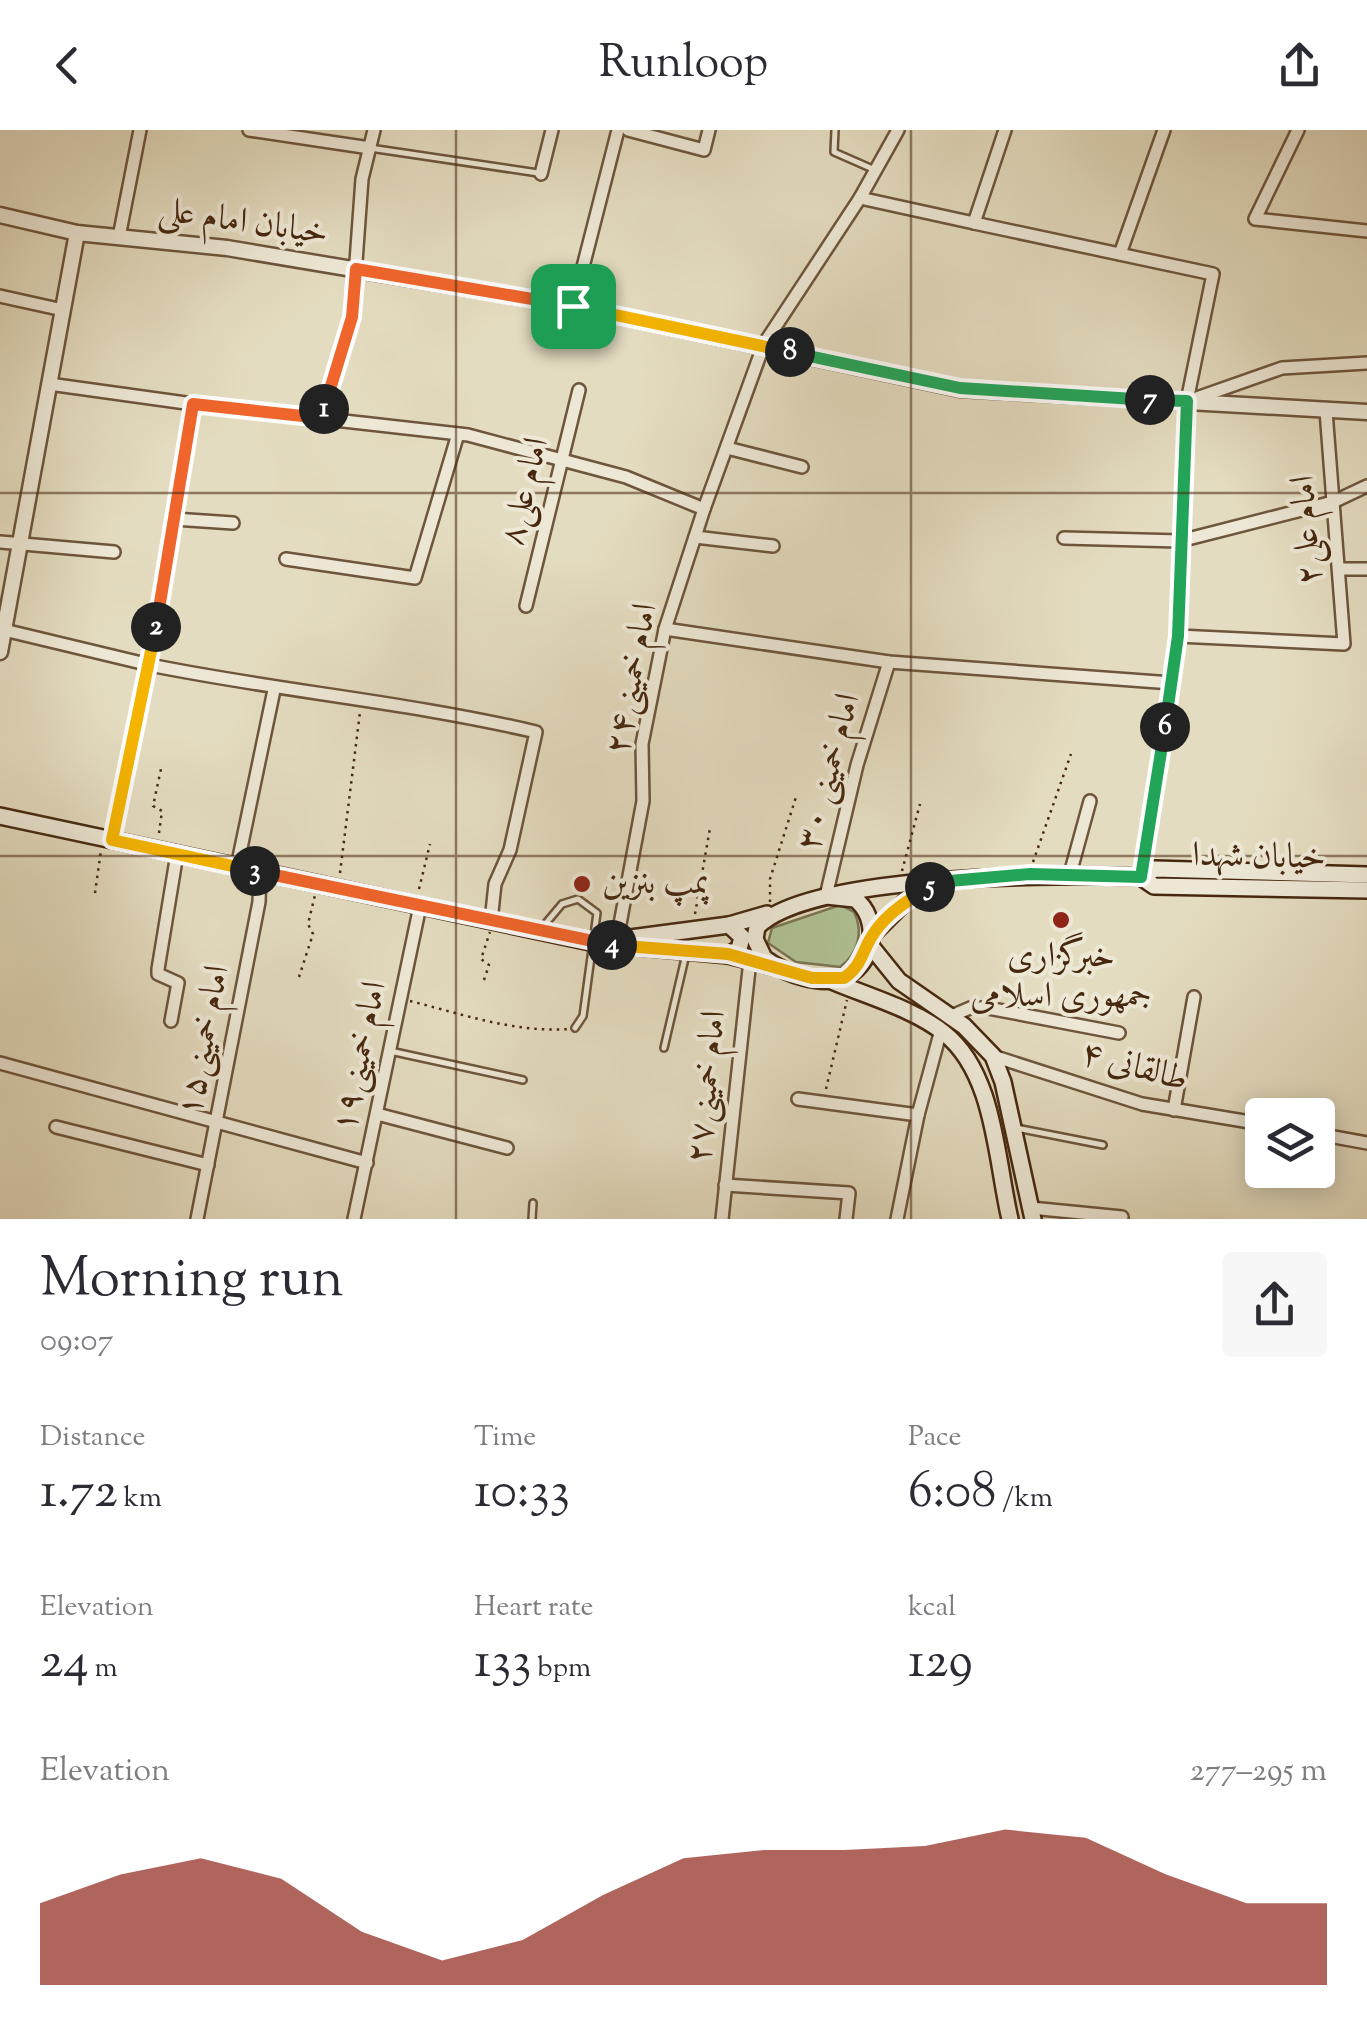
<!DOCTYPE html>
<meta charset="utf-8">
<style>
body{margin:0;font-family:"Sorts Mill Goudy",Amiri,serif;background:#f7f7f7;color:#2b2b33;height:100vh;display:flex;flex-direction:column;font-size:38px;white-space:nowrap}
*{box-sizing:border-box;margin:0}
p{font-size:32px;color:#7c7c81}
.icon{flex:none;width:55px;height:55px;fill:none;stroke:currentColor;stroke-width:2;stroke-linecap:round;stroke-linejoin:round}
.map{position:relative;height:1089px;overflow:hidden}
.details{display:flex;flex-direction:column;background:#fff;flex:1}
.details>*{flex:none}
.tools{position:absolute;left:1245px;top:968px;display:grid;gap:20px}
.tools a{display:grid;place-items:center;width:90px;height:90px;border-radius:10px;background:#fff;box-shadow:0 5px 25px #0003;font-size:50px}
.pin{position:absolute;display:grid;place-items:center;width:85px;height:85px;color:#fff;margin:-42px;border-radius:20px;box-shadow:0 5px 15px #0006}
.km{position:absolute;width:50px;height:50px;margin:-25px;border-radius:50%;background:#222;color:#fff;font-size:28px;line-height:50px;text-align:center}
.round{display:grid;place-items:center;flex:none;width:105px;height:105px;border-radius:10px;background:#f7f7f7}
.overview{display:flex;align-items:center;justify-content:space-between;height:170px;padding:0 40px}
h1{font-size:55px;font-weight:600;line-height:75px}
.figures{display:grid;grid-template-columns:repeat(3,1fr);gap:15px;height:170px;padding:10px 40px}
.figures div{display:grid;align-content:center}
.figures b{font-size:50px;font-weight:600}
.figures small{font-size:28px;font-weight:400}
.figures p{font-size:28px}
.chart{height:280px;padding:20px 40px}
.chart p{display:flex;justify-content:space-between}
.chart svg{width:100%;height:180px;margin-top:10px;fill:#8f2418;opacity:.7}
header{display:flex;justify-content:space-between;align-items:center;height:130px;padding:0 40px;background:#fff;font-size:45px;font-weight:600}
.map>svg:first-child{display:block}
</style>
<header><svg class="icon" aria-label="back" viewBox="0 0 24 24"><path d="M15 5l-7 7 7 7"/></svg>Runloop<svg class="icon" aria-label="share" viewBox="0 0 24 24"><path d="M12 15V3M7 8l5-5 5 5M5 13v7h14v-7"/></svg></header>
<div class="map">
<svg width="1367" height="1089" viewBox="0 0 1367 1089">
<rect width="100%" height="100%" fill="#e4dcc0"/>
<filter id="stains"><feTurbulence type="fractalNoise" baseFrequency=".002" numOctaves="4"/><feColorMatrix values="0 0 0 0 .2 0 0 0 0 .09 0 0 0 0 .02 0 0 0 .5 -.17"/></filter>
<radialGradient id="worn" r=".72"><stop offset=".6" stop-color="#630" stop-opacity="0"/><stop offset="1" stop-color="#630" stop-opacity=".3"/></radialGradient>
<path fill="#afc296" stroke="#7b7552" stroke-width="2.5" d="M840,775L854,782C864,802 858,824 840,837L796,832L768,813L772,798Z"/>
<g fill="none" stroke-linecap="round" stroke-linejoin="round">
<defs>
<g id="service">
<polyline points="835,0 834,22 875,40"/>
<polyline points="370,18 538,43"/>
<polyline points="541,799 562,774 578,769 597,783 583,886 575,898"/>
<polyline points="664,918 686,824"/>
<polyline points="390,921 523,950"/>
<polyline points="1016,998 1103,1015"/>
<polyline points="532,1089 533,1073"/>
</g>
<g id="minor">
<polyline points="249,0 370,18"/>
<polyline points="628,0 704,20 709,0"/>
<polyline points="1298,0 1255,89 1367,101"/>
<polyline points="541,44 552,0"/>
<polyline points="860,68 974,93 1005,0"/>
<polyline points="974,93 1213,144 1187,271 1178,506"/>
<polyline points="119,107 140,0"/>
<polyline points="1120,124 1164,0"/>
<polyline points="0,166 63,180"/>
<polyline points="573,176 618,0"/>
<path d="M49,254L193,274L150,535C278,561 409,572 536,602L510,720L495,754L491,791"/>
<polyline points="1191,270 1282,238 1367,233"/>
<polyline points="193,274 468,305 626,347 704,379"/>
<polyline points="321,289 352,187 362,49 374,0"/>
<polyline points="727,318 802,337"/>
<polyline points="174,389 233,393"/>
<polyline points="695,407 773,416"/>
<polyline points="1064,408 1180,411 1333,372 1367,356"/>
<polyline points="0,412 114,422"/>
<polyline points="286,429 415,448 458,304"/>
<polyline points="1339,439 1367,439"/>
<polyline points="526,476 579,260"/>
<polyline points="665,499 889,532 1172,553"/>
<polyline points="4,500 150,535 112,710"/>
<polyline points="237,737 274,560"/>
<polyline points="1070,744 1090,671"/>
<polyline points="1141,747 1178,506 1344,514 1326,281"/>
<polyline points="826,766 857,635 889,532"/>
<polyline points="617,810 643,671 642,614 665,499 704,379 764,214 860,68 898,0"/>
<polyline points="949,887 970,878 988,878 1119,903"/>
<polyline points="171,891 178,853 158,844 158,839 177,724"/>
<polyline points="993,926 1142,974 1262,994"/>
<polyline points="0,933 367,1033"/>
<polyline points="798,969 918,985 941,900"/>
<polyline points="1174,980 1194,867"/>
<polyline points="377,984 507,1018"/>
<polyline points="56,997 208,1035"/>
<polyline points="1318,1004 1367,1013"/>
<polyline points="725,1055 849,1063 846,1089"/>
<polyline points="1031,1078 1122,1087"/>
<polyline points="197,1089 259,772 260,742"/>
<polyline points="354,1089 420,776"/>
<polyline points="722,1089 750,830"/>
<polyline points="897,1089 918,985"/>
</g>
<g id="tertiary">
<polyline points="0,85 77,103 227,118 573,176 960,259 1367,282"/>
<polyline points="0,522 77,103"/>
</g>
<g id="secondary">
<polyline points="0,686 595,813 728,825 775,837"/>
<polyline points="1141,747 1154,756 1367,760"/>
<polyline points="1141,747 1155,739 1367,745"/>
<path d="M826,766L855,769C880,788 875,831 848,845C823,859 784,843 764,828L755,809L757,797C811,743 1063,744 1141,747"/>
<polyline points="872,805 905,772 930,756"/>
<polyline points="623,809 729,795 767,784"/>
<polyline points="870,815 899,851 964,896 993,926 1003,952 1033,1089"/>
<polyline points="728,825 739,819 742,807 729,795"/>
<path d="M832,851C867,866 914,879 944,903C995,943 996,1030 1010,1089"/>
</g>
</defs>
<use href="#service" stroke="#6e553b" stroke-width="10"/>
<use href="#minor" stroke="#6e553b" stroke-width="16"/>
<use href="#tertiary" stroke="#6e553b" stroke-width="19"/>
<use href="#secondary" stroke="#47280f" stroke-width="20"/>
<g stroke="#47280f" stroke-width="2.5" stroke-dasharray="2.5 5" stroke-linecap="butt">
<polyline points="159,703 162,681 153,676 161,639"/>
<polyline points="1033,732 1071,624"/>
<polyline points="902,741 920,674"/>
<polyline points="340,743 360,582"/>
<polyline points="419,759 430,714"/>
<polyline points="95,763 101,720"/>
<polyline points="770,772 770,749 796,667"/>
<polyline points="695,784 710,698"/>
<polyline points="299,847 313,804 308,794 315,765"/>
<polyline points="484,850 489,835 481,829 490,802"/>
<path d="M410,871C462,884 515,903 569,899"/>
<polyline points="826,959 847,870"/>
</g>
<use href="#service" stroke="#ede8d6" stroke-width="5"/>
<use href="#minor" stroke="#ede8d6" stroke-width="11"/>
<use href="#tertiary" stroke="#ede8d6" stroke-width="14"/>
<use href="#secondary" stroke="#ede8d6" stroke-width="15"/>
</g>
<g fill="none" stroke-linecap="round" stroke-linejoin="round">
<defs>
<polyline id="split-1" points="324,279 352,187 356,139 573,176"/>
<polyline id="split-2" points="156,497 193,274 321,288 324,279"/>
<polyline id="split-3" points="156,497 112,710 255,741"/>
<polyline id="split-4" points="255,741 612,815"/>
<path id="split-5" d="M612,815L728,824L812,848H844C863,835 862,820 874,803C887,783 910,769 930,757"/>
<polyline id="split-6" points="930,757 938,752 1030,744 1141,747 1165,597"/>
<polyline id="split-7" points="1150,270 1187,271 1178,506 1165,597"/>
<polyline id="split-8" points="790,222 960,258 1150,270"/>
<polyline id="split-9" points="573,176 790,222"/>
</defs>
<use href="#split-1" stroke="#fff" stroke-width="20"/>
<use href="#split-2" stroke="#fff" stroke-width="20"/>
<use href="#split-3" stroke="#fff" stroke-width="20"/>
<use href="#split-4" stroke="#fff" stroke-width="20"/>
<use href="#split-5" stroke="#fff" stroke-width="20"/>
<use href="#split-6" stroke="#fff" stroke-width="20"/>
<use href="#split-7" stroke="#fff" stroke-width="20"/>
<use href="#split-8" stroke="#fff" stroke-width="20"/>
<use href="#split-9" stroke="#fff" stroke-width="20"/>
<use href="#split-1" stroke="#f0652b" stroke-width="12"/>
<use href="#split-2" stroke="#f0652b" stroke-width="12"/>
<use href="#split-3" stroke="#f5b400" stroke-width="12"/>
<use href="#split-4" stroke="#f0652b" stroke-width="12"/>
<use href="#split-5" stroke="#f5b400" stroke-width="12"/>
<use href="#split-6" stroke="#22a559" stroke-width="12"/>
<use href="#split-7" stroke="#22a559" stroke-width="12"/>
<use href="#split-8" stroke="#22a559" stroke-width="12"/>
<use href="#split-9" stroke="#f5b400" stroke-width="12"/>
</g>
<path fill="none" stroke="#47280f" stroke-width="2.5" stroke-opacity="0.55" d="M456,0V1089M911,0V1089M0,363H1367M0,726H1367"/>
<g fill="#8f2418" stroke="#ede8d6" stroke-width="4">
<circle cx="582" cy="754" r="10"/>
<circle cx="1061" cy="790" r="10"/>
</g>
<g text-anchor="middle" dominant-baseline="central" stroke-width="8" stroke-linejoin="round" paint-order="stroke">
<g font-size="35" fill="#47280f" stroke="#ede8d6">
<text transform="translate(243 93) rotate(8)">خیابان امام علی</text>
<text transform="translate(526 362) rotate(-76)">امام علی۸</text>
<text transform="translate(1308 400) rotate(-94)">امام علی۲</text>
<text transform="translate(633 549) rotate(-79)">امام خمینی۲۴</text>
<text transform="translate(830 642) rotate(-75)">امام خمینی ۳۰</text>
<text transform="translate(1259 728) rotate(1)">خیابان شهدا</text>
<text transform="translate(205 911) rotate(-79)">امام خمینی۱۵</text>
<text transform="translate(361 927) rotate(-78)">امام خمینی۱۹</text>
<text transform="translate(1134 938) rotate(15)">طالقانی ۴</text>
<text transform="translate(708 957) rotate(-84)">امام خمینی۲۷</text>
</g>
<g font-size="35" fill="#47280f" stroke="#ede8d6" text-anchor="start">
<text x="602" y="754">پمپ بنزین</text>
<text x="1061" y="827" text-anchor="middle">خبرگزاری<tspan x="1061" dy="40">جمهوری اسلامی</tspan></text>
</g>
</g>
<rect width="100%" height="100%" filter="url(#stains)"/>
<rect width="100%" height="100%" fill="url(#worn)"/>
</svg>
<div class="tools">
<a><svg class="icon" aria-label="layers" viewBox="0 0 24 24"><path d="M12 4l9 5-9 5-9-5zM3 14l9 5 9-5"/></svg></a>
</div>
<div class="pin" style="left:573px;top:176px;background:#1e9e55"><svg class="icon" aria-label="arrive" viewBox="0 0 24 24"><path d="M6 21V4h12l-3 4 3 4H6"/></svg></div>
<b class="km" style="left:324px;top:279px">1</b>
<b class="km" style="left:156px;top:497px">2</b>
<b class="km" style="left:255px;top:741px">3</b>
<b class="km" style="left:612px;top:815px">4</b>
<b class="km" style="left:930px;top:757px">5</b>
<b class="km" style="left:1165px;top:597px">6</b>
<b class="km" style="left:1150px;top:270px">7</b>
<b class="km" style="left:790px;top:222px">8</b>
</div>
<section class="details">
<div class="overview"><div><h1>Morning run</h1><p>09:07</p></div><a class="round"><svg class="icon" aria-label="share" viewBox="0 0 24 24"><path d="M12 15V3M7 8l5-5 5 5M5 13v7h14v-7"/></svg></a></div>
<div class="figures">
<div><p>Distance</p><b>1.72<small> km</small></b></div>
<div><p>Time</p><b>10:33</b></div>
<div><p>Pace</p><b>6:08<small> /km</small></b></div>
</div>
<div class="figures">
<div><p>Elevation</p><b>24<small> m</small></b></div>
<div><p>Heart rate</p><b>133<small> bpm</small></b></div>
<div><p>kcal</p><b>129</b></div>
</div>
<div class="chart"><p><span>Elevation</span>277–295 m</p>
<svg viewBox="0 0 160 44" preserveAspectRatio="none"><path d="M0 44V24L10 17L20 13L30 18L40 31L50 38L60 33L70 22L80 13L90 11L100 11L110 10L120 6L130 8L140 17L150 24L160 24V44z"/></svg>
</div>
</section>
